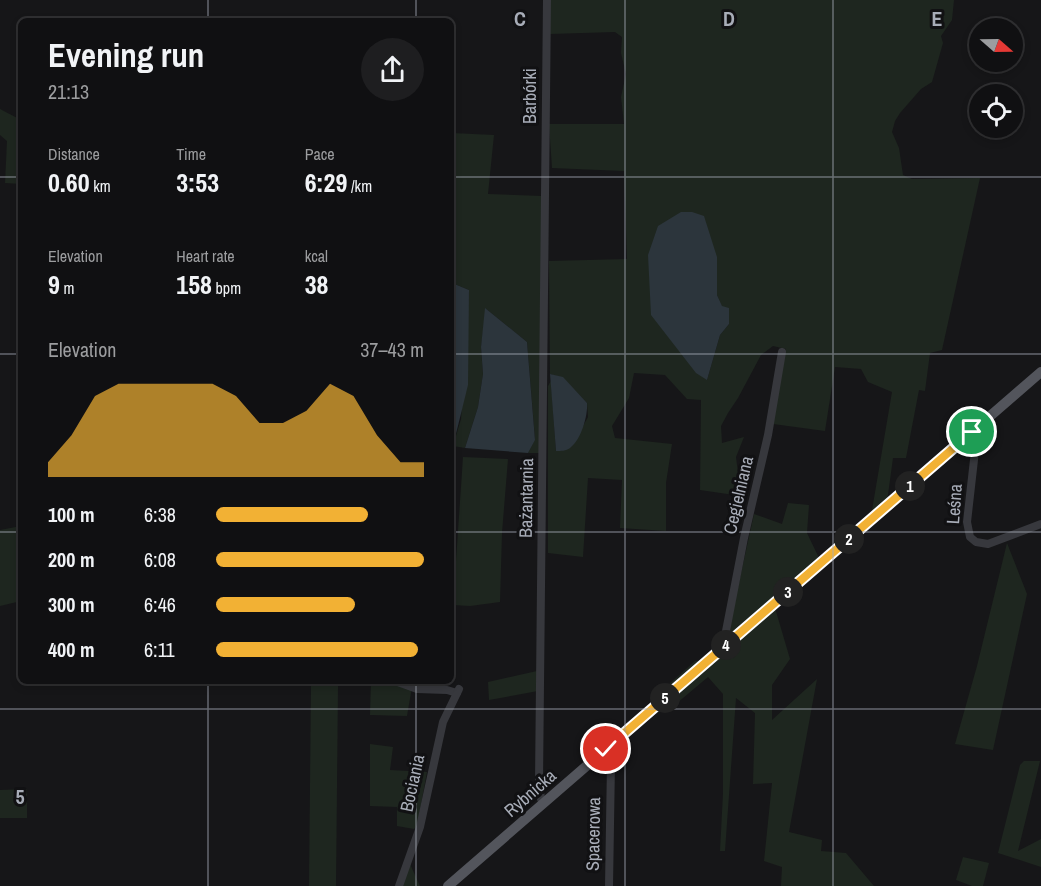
<!DOCTYPE html>
<meta charset="utf-8">
<style>
body{margin:0;font-family:"Archivo Narrow",sans-serif;background:#1e1e20;color:#f1f3f6;height:100vh;display:flex;flex-direction:column;font-size:22px;white-space:nowrap}
*{box-sizing:border-box;margin:0}
p{font-size:20px;color:#9c9d9f}
.icon{flex:none;width:33px;height:33px;fill:none;stroke:currentColor;stroke-width:2;stroke-linecap:round;stroke-linejoin:round}
.map{position:relative;flex:1;overflow:hidden}
.details{position:absolute;left:18px;top:18px;width:436px;height:666px;display:flex;flex-direction:column;background:#101012;border-radius:9px;box-shadow:0 3px 9px #0003,0 0 0 2px #303032}
.details>*{flex:none}
.needle{width:39px;rotate:110deg}
.tools{position:absolute;left:969px;top:18px;display:grid;gap:12px}
.tools a{display:grid;place-items:center;width:54px;height:54px;border-radius:50%;background:#101012;box-shadow:0 3px 9px #0003,0 0 0 2px #303032;font-size:30px}
.pin{position:absolute;display:grid;place-items:center;width:51px;height:51px;color:#fff;margin:-26px;border:3px solid #fff;border-radius:50%;box-shadow:0 2px 6px #0007}
.km{position:absolute;width:30px;height:30px;margin:-15px;border-radius:50%;background:#222;color:#fff;font-size:16px;line-height:30px;text-align:center}
.round{display:grid;place-items:center;flex:none;width:63px;height:63px;border-radius:32px;background:#1e1e20}
.headline{display:flex;align-items:center;justify-content:space-between;height:102px;padding:0 30px}
h1{font-size:33px;font-weight:800;line-height:45px}
.metrics{display:grid;grid-template-columns:repeat(3,1fr);gap:9px;height:102px;padding:6px 30px}
.metrics div{display:grid;align-content:center}
.metrics b{font-size:26px;font-weight:800}
.metrics small{font-size:16px;font-weight:400}
.metrics p{font-size:16px}
.chart{height:168px;padding:12px 30px}
.chart p{display:flex;justify-content:space-between}
.chart svg{width:100%;height:108px;margin-top:6px;fill:#f2b134;opacity:.7}
ul{padding:0 30px;list-style:none;font-size:20px}
li{display:grid;grid-template-columns:96px 72px 1fr;align-items:center;height:45px}
li i{height:15px;border-radius:8px;background:#f2b134}
.map>svg:first-child{display:block}
</style>
<div class="map">
<svg width="1041" height="886" viewBox="0 0 1041 886">
<rect width="100%" height="100%" fill="#161618"/>
<g fill="#1e261f" fill-rule="evenodd">
<path d="M550,0H954L952,20L941,36L943,43L932,82L921,89L900,113L895,121L892,132L899,148L903,175L912,179L980,178L942,350L930,353L925,391L919,390L906,458H893L887,502L871,516L892,392L868,382L861,369L835,367L825,431L773,424L786,349L773,346L761,355L738,398L728,413L721,426L722,443L744,437L736,457L741,496L700,490L701,400L687,399L665,375L634,373L629,398L612,426L615,438L672,444L666,483V531L620,528L622,480L588,478L583,557L548,553V386L551,381L556,451L572,446L588,417L587,403L563,378L550,374L549,261L627,259L624,171L552,168L549,124H624L621,97L626,74L621,53L622,37L615,32L550,34ZM717,257V295L729,324L720,335L707,380Z"/>
<polygon points="0,109 21,120 21,184 5,183 7,141 0,135"/>
<polygon points="452,133 494,135 488,194 542,196 540,453 528,453 535,439 527,342 486,309 481,347 483,374 478,407 465,448 453,446 461,419 469,290 452,283"/>
<polygon points="463,457 508,459 502,533 500,602 470,606 453,605"/>
<polygon points="788,503 809,505 807,533 819,558 731,636 728,633 754,514 782,524"/>
<polygon points="21,526 21,601 0,606 0,530"/>
<polygon points="1007,543 1027,594 993,750 955,744 977,666"/>
<polygon points="775,608 790,659 772,685 772,720 817,679 789,832 822,840 821,851 846,853 874,886 781,886 782,867 764,861 772,783 753,784 755,713 736,698 725,851 720,851 723,793 723,694 708,677 670,709 659,710"/>
<polygon points="695,661 702,661 659,699 657,695"/>
<polygon points="537,671 538,691 489,700 488,682"/>
<polygon points="371,681 413,681 407,716 370,715"/>
<polygon points="311,685 338,686 336,886 309,886"/>
<polygon points="370,744 393,747 390,770 427,772 417,826 414,829 397,826 397,807 370,806"/>
<polygon points="1024,761 1040,761 1018,851 1041,839 1041,867 998,853 1020,765"/>
<polygon points="27,789 27,818 0,818 0,790"/>
<polygon points="963,857 989,863 983,886 972,886 956,880"/>
<polygon points="409,862 420,886 402,886"/>
</g>
<g fill="#2c353c">
<polygon points="681,212 692,212 704,216 717,257 717,295 722,306 729,308 729,324 720,335 707,380 696,373 651,315 648,255 658,226"/>
<polygon points="452,283 469,290 468,385 453,446 452,446"/>
<polygon points="485,308 527,342 535,440 528,453 465,448 478,407 483,374 481,347"/>
<path d="M550,374L563,377L587,403C588,416 581,440 570,448C566,451 561,451 556,451Z"/>
</g>
<g fill="none" stroke-linecap="round" stroke-linejoin="round">
<g stroke="#37383d" stroke-width="8">
<polyline points="972,432 976,442 967,522 970,537 976,542 988,544 1041,524"/>
<polyline points="726,645 726,631 744,538 768,435 782,352"/>
<polyline points="395,681 417,689 447,690 457,693"/>
<polyline points="606,749 611,763 609,886"/>
<polyline points="543,803 541,799 539,782 547,0"/>
<polyline points="399,886 420,827 443,722 459,689"/>
</g>
<polyline stroke="#53555c" stroke-width="10" points="448,886 1041,372"/>
</g>
<g fill="none" stroke-linecap="round" stroke-linejoin="round">
<defs>
<polyline id="route" points="606,749 972,432"/>
</defs>
<use href="#route" stroke="#fff" stroke-width="12"/>
<use href="#route" stroke="#f2b134" stroke-width="8"/>
</g>
<path fill="none" stroke="#a8adb8" stroke-width="1.5" stroke-opacity="0.55" d="M208,0V21M416,0V21M625,0V886M833,0V886M0,177H21M452,177H1041M0,354H21M452,354H1041M0,532H21M452,532H1041M208,681V886M416,681V886M0,709H1041"/>
<g text-anchor="middle" dominant-baseline="central" stroke-width="6" stroke-linejoin="round" paint-order="stroke">
<g font-size="18" fill="#a8adb8" stroke="#111113">
<text transform="translate(529 96) rotate(-90)">Barbórki</text>
<text transform="translate(738 495) rotate(-77)">Cegielniana</text>
<text transform="translate(526 498) rotate(-89)">Bażantarnia</text>
<text transform="translate(954 504) rotate(-86)">Leśna</text>
<text transform="translate(412 783) rotate(-78)">Bociania</text>
<text transform="translate(530 793) rotate(-41)">Rybnicka</text>
<text transform="translate(593 834) rotate(-89)">Spacerowa</text>
</g>
</g>
<g font-size="20" text-anchor="middle" font-weight="bold" fill="#a8adb8" stroke="#111113" stroke-width="6" stroke-linejoin="round" paint-order="stroke">
<text x="520" y="26">C</text>
<text x="729" y="26">D</text>
<text x="937" y="26">E</text>
<text x="20" y="804">5</text>
</g>
</svg>
<div class="tools">
<a><svg class="needle" viewBox="-14 -14 28 28"><path d="M0-13l5 13h-10z" fill="#e53935"/><path d="M0 13l5-13h-10z" fill="#9c9d9f"/></svg></a>
<a><svg class="icon" aria-label="locate" viewBox="0 0 24 24"><circle cx="12" cy="12" r="6"/><path d="M12 2v4M12 18v4M2 12h4M18 12h4"/></svg></a>
</div>
<div class="pin" style="left:972px;top:432px;background:#1e9e55"><svg class="icon" aria-label="arrive" viewBox="0 0 24 24"><path d="M6 21V4h12l-3 4 3 4H6"/></svg></div>
<div class="pin" style="left:606px;top:749px;background:#d93025"><svg class="icon" aria-label="check" viewBox="0 0 24 24"><path d="M5 12l5 5 9-10"/></svg></div>
<b class="km" style="left:910px;top:486px">1</b>
<b class="km" style="left:849px;top:539px">2</b>
<b class="km" style="left:788px;top:592px">3</b>
<b class="km" style="left:726px;top:645px">4</b>
<b class="km" style="left:665px;top:698px">5</b>
<section class="details">
<div class="headline"><div><h1>Evening run</h1><p>21:13</p></div><a class="round"><svg class="icon" aria-label="share" viewBox="0 0 24 24"><path d="M12 15V3M7 8l5-5 5 5M5 13v7h14v-7"/></svg></a></div>
<div class="metrics">
<div><p>Distance</p><b>0.60<small> km</small></b></div>
<div><p>Time</p><b>3:53</b></div>
<div><p>Pace</p><b>6:29<small> /km</small></b></div>
</div>
<div class="metrics">
<div><p>Elevation</p><b>9<small> m</small></b></div>
<div><p>Heart rate</p><b>158<small> bpm</small></b></div>
<div><p>kcal</p><b>38</b></div>
</div>
<div class="chart"><p><span>Elevation</span>37–43 m</p>
<svg viewBox="0 0 160 44" preserveAspectRatio="none"><path d="M0 44V38L10 27L20 11L30 6L40 6L50 6L60 6L70 6L80 11L90 22L100 22L110 17L120 6L130 11L140 27L150 38L160 38V44z"/></svg>
</div>
<ul>
<li><b>100 m</b>6:38<i style="width:73%"></i></li>
<li><b>200 m</b>6:08<i style="width:100%"></i></li>
<li><b>300 m</b>6:46<i style="width:67%"></i></li>
<li><b>400 m</b>6:11<i style="width:97%"></i></li>
</ul>
</section>
</div>
